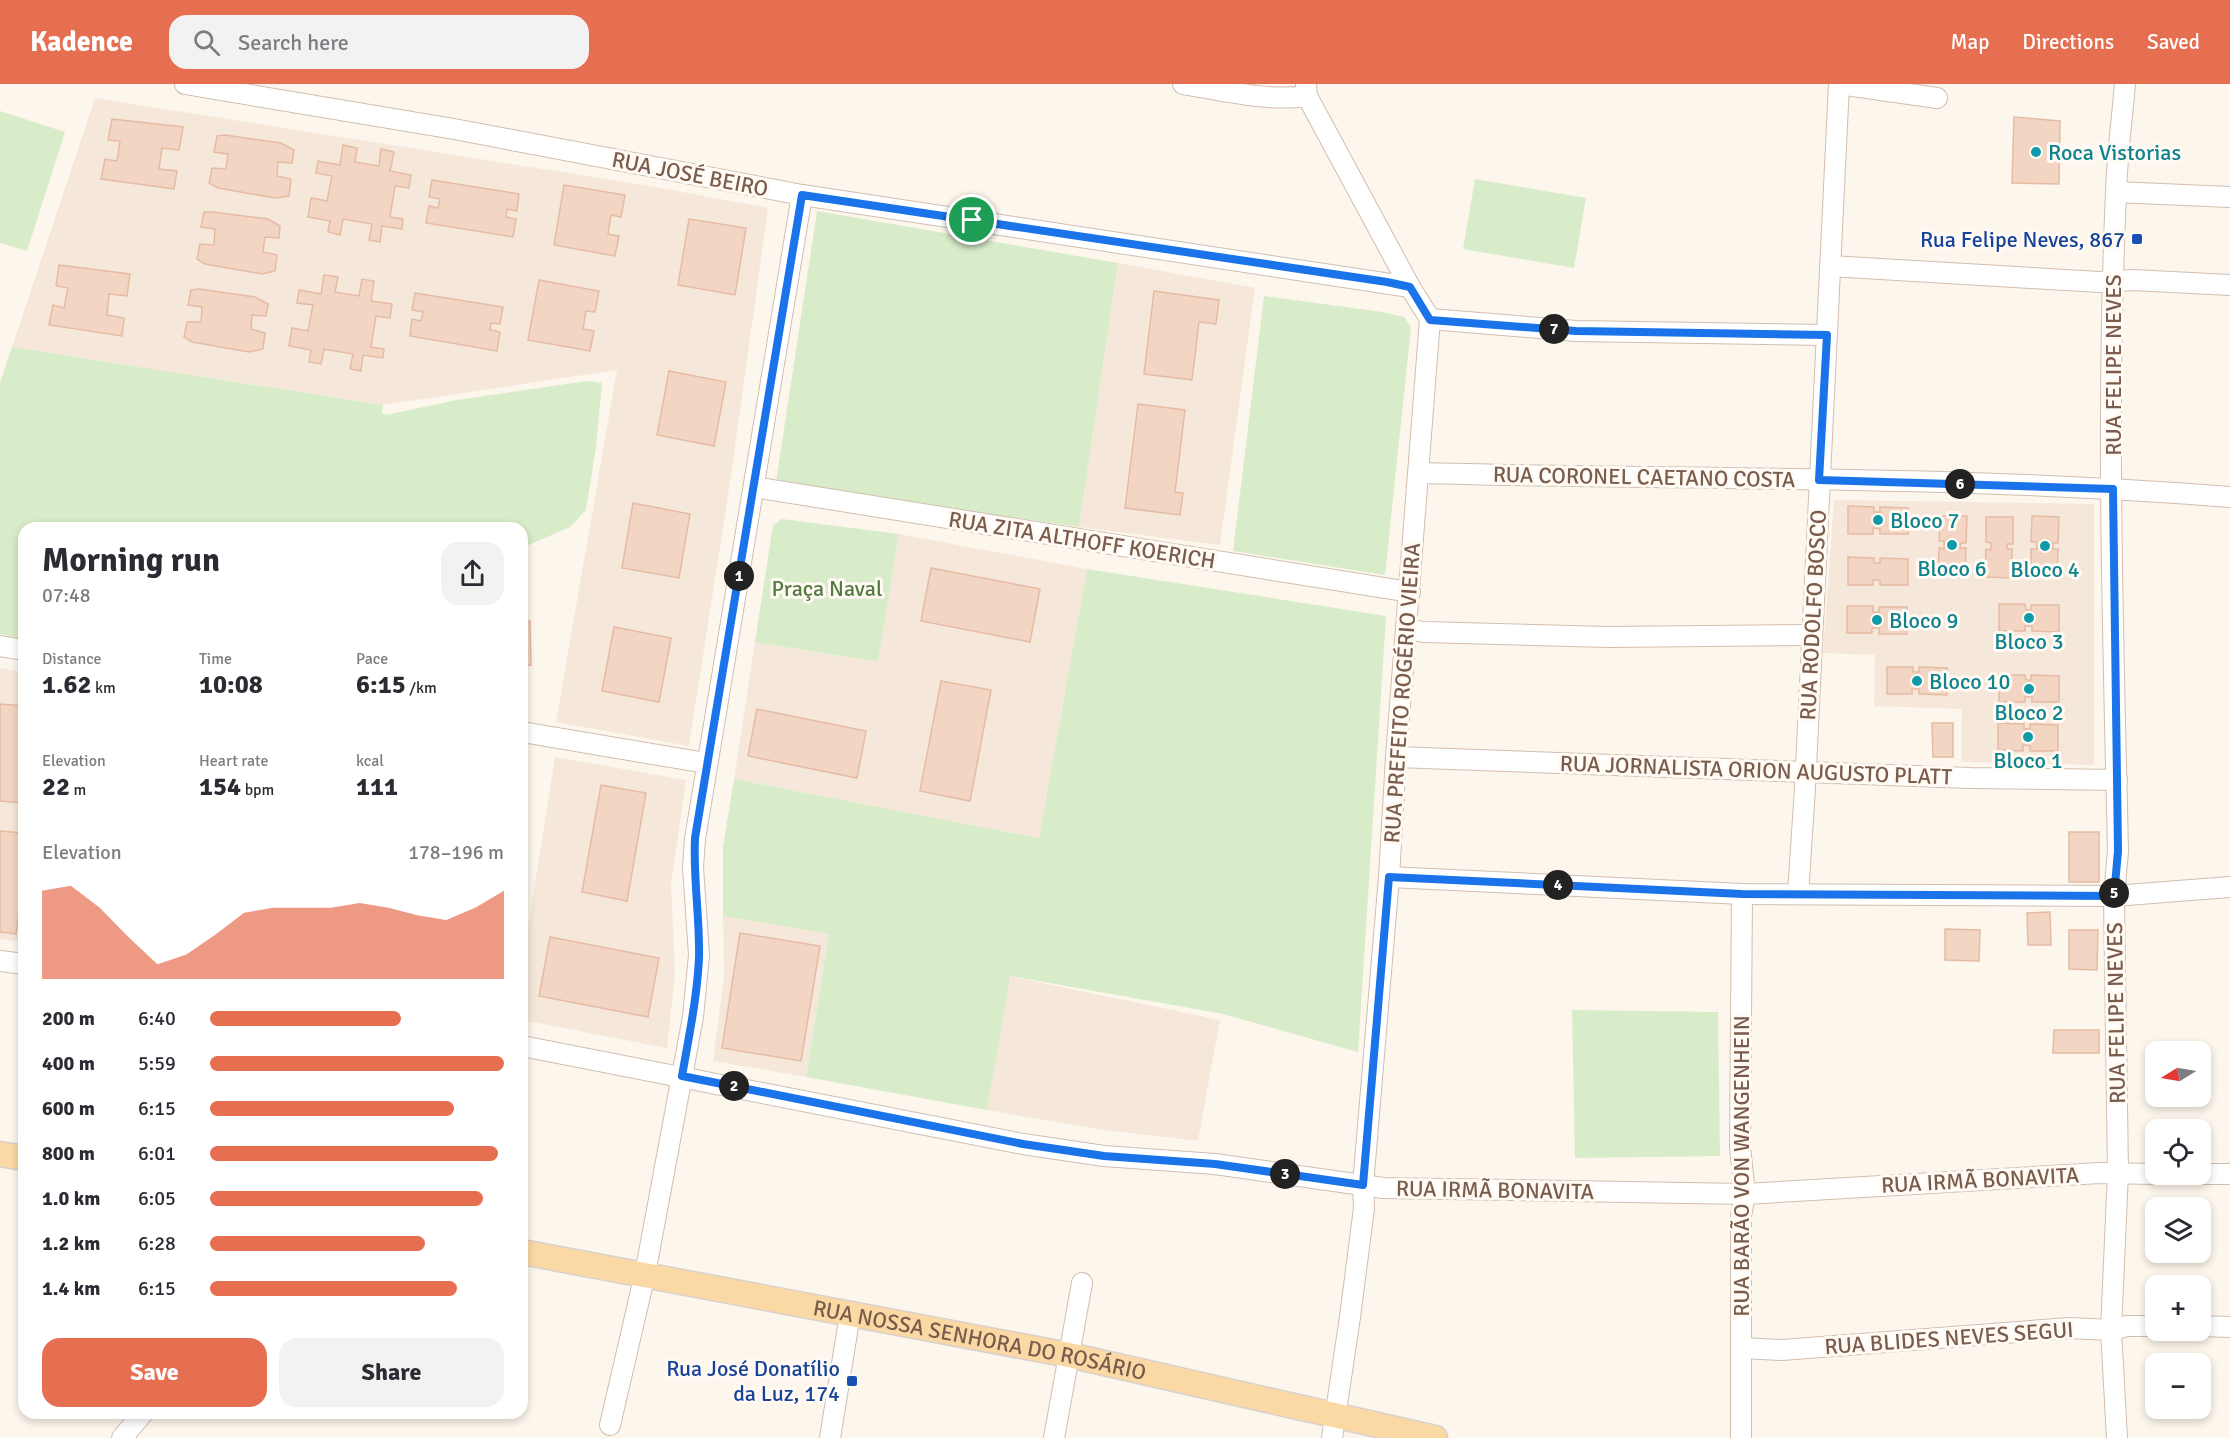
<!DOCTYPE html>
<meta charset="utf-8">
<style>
body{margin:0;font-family:Signika,sans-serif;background:#f2f2f3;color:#2b2b33;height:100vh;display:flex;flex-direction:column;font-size:22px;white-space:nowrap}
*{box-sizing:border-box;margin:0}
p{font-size:20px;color:#7c7c81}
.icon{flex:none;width:33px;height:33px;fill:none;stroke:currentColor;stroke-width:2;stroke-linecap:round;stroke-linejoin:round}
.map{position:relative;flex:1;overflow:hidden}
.sheet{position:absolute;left:18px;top:438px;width:510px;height:897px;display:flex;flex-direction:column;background:#fff;border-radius:18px;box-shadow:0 3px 9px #0003}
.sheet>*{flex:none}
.needle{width:39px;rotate:259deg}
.controls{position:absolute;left:2145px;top:957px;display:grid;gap:12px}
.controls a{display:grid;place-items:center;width:66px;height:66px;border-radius:12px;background:#fff;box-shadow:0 3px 9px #0003;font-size:30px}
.pin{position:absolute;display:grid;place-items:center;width:51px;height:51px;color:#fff;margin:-26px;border:3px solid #fff;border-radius:50%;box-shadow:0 2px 6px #0007}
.km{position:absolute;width:30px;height:30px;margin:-15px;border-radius:50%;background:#222;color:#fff;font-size:16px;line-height:30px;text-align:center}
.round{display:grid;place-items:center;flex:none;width:63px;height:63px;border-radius:18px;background:#f2f2f3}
.head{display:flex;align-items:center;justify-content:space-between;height:102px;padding:0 24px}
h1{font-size:33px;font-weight:800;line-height:45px}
.stats{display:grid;grid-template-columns:repeat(3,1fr);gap:9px;height:102px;padding:6px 24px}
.stats div{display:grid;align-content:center}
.stats b{font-size:26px;font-weight:800}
.stats small{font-size:16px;font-weight:400}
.stats p{font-size:16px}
.chart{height:168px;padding:12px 24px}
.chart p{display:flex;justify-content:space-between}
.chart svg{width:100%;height:108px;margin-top:6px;fill:#e76f51;opacity:.7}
.cta{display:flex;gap:12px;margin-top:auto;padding:12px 24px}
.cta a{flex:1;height:69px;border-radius:18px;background:#e76f51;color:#fff;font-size:24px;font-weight:800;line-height:69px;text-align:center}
.cta a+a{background:#f2f2f3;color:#2b2b33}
ul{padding:0 24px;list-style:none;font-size:20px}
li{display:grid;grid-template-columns:96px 72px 1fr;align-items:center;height:45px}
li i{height:15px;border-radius:8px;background:#e76f51}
header{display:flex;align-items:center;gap:36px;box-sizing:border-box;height:84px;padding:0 30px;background:#e76f51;color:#fff}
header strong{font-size:28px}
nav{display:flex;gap:33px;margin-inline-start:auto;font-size:21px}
.search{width:420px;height:54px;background:#f2f2f3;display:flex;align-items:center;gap:15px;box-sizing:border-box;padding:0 21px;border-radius:18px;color:#7c7c81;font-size:22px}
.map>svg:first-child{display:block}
</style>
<header>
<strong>Kadence</strong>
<div class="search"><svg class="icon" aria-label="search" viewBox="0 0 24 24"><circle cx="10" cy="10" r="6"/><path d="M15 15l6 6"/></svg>Search here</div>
<nav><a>Map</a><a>Directions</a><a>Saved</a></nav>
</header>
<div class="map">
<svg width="2230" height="1354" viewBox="0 0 2230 1354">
<rect width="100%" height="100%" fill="#fdf6ec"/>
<g fill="#f5e8da">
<polygon points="95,14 650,102 768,124 731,392 689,662 556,638 617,286 383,321 12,263"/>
<polygon points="1118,179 1255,204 1220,461 1079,443"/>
<polygon points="1834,416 2094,420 2094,681 1961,678 1962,625 1874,622 1875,571 1823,569"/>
<polygon points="899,450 1087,485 1039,754 734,695 755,558 878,578"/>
<polygon points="0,584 24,588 24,858 0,855"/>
<polygon points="555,673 686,696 671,800 675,890 667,964 522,936 522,881"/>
<polygon points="723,832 829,849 806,993 713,977 724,892"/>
<polygon points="1009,892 1220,936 1198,1057 1105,1046 987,1026"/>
</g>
<g fill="#d8ecc9">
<polygon points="0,27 65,48 27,167 0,159"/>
<polygon points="1475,95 1586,114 1574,184 1463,165"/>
<polygon points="817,127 1118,179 1079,443 776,398"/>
<polygon points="1264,212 1382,228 1404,233 1411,243 1385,491 1233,467"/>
<polygon points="12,263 383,321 382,329 386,331 457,316 587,297 602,299 596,363 586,426 570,443 522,464 522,444 24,444 24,555 0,550 0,299"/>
<polygon points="782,435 899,450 878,578 755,558 773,441"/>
<polygon points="1087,485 1386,532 1358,968 1223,930 1010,892 987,1026 806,993 829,850 723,832 723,763 734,695 1039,754"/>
<polygon points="1572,926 1718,928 1720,1072 1575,1074"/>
</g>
<g fill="#f3d5c3" stroke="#e6bba3" stroke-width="1.5">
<polygon points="2014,33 2060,37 2059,100 2012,99"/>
<polygon points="112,35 183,43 179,66 162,64 159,85 177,87 174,105 101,95 105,75 117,77 120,57 108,56"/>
<polygon points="225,51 281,59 294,66 292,79 278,78 277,92 291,95 289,112 275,114 218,104 209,99 212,84 226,85 228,70 214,68 217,52"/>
<polygon points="343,61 357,64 355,78 379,82 381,65 394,68 390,87 411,91 409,104 395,102 390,133 403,135 402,145 382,142 380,158 369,156 372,140 343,135 340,151 328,148 330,137 308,133 311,114 327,117 332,92 316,89 318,77 340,81"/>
<polygon points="432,96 519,110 517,127 507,125 506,133 516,135 513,153 426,139 429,122 438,124 440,115 429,113"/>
<polygon points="564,101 625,111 621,133 611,131 608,150 619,152 615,172 554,161"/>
<polygon points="204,128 212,128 268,135 280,142 279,154 265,153 263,168 277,171 275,187 262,190 205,180 197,175 200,160 214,161 215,145 201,143"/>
<polygon points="689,135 746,144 735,211 678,201"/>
<polygon points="59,181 130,190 127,212 109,210 107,231 124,234 122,252 49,241 53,221 64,224 68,204 56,202"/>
<polygon points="324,191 338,193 335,208 359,212 362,195 374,197 371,217 392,220 390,234 376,232 371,263 384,265 383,274 363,271 361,287 350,285 353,270 324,265 321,280 309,278 311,266 289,262 292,244 308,247 313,221 297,219 299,206 321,210"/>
<polygon points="539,196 599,207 595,228 586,227 583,245 594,247 590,267 528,256"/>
<polygon points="199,205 255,213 268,220 266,232 252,231 251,245 265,249 263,265 249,268 192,258 184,253 187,238 201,238 202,223 188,221 191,206"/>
<polygon points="1154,207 1219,216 1216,240 1199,238 1192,296 1144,290"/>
<polygon points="415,209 503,223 500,240 491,239 490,246 500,248 497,267 410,252 412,235 421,237 423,228 412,226"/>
<polygon points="669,287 726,298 714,362 657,351"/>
<polygon points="1138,320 1185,326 1175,408 1183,409 1180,431 1125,424"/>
<polygon points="633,419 690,430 679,494 622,484"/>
<polygon points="1848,422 1874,423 1874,428 1880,428 1880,423 1908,424 1908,450 1880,450 1880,445 1873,444 1873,450 1848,450"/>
<polygon points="1940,432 1967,432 1966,459 1961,459 1960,464 1966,464 1965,493 1938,492 1939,464 1944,465 1944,457 1939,457"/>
<polygon points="2032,432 2059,433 2058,459 2053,459 2053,465 2058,465 2057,493 2031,493 2031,465 2037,465 2036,458 2031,458"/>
<polygon points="1986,433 2013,433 2013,460 2007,460 2007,465 2012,465 2012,494 1985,493 1986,465 1991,466 1991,459 1986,458"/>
<polygon points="1848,473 1874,474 1874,479 1880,479 1880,474 1908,475 1908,501 1880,501 1880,496 1873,496 1873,501 1848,501"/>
<polygon points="931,484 1040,505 1030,558 921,537"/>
<polygon points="1999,520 2025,520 2026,526 2031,526 2031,521 2059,521 2059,548 2032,547 2032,542 2025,542 2025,547 1999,547"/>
<polygon points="1847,522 1873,522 1873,528 1879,528 1879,523 1907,523 1907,550 1879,550 1879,544 1872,544 1872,549 1847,549"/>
<polygon points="522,537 530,537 531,581 522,582"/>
<polygon points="614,543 671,554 659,618 602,607"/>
<polygon points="1887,583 1913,583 1913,588 1919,588 1919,583 1947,584 1947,611 1919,610 1919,605 1912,605 1912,610 1887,610"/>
<polygon points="1999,591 2025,591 2026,596 2031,596 2031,591 2059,592 2059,618 2032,618 2032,613 2025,613 2025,618 1999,618"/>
<polygon points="941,597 991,606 970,717 920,707"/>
<polygon points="0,620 24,622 24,719 0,717"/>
<polygon points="757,625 866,647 857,694 748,672"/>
<polygon points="1932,639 1953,639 1953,673 1933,673"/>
<polygon points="1998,639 2024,640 2024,645 2030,645 2030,640 2058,641 2058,667 2030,667 2030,662 2023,661 2023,667 1998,666"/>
<polygon points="601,701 646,709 627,817 582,808"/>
<polygon points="0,747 24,749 24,794 16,850 0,848"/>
<rect x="2069" y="748" width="30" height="50"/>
<polygon points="2050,828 2051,861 2028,861 2027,829"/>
<polygon points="1945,845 1980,846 1979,877 1945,876"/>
<polygon points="2069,846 2098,846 2097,886 2069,885"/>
<polygon points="740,849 820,862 801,977 722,964"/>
<polygon points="550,853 659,874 648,933 539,912"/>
<polygon points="2054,946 2099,946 2099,969 2053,969"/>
</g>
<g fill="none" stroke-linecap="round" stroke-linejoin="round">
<defs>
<g id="minor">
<polyline points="185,0 454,45 802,111 1410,203"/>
<path d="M1183,0C1223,6 1267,18 1307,12"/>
<polyline points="1306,0 1307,12 1410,203 1430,235 1396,673 1389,793 1363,1101 1364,1124 1350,1233 1332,1354"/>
<polyline points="1839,0 1937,14"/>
<polyline points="2116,108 2230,113"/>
<polyline points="1830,182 2099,198 2133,196 2230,201"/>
<polyline points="1430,235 1576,247 1827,251"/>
<path d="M1418,389C1689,396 1960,391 2230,413"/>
<polyline points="754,403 1410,508"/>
<polyline points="1406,545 1424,548 1608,553 1812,551"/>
<polyline points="0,562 24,566"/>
<polyline points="522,648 706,679"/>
<polyline points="1396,673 1970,694 2117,696"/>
<polyline points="1389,793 1742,810 2114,812 2230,803"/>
<polyline points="1798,810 1805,704 1839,0"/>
<polyline points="0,877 24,880"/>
<polyline points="522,962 1023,1060 1104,1072 1215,1080 1383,1104 1745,1110 2100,1089 2156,1090"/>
<polyline points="2200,1090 2230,1090"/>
<polyline points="2200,1242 2230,1243"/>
<polyline points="1742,1264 1782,1266 2069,1244 2111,1246 2127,1242 2156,1242"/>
<polyline points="610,1341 645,1190 693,933 699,871 693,783 695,755 802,111"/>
<polyline points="122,1354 143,1329"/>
<polyline points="830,1354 850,1230"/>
<polyline points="1054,1354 1082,1199"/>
<polyline points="1741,1354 1741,1132 1745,1110 1740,1063 1742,810"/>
<path d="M2117,1354L2111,1246L2118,1089L2114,812L2118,767C2113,548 2106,328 2116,109C2117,72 2122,36 2125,0"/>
</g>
<g id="major">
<polyline points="0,1070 24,1074"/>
<path id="s1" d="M522,1168L1069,1271L1435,1354"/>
</g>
</defs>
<use href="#minor" stroke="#d1beb0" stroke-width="22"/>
<use href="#major" stroke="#dad1cd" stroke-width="27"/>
<use href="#minor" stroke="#fff" stroke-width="20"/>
<use href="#major" stroke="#fbd9a5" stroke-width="24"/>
</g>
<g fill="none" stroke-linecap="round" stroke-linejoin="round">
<defs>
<path id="route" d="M802,111L1387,198L1410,203L1430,236L1576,247L1827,251L1819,396L2113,405L2118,767L2114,812L1742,810L1389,793L1363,1101L1215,1080L1104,1072L1023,1060L682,992C689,952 697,914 699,874C700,834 693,795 695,754Z"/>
</defs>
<use href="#route" stroke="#fff" stroke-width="12"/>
<use href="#route" stroke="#1a73e8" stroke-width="8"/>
</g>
<g fill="#0f9aa8" stroke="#fffaf3" stroke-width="2">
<circle cx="2036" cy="68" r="6"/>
<circle cx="1878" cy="436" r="6"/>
<circle cx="1952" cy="461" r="6"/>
<circle cx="2045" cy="462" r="6"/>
<circle cx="2029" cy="534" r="6"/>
<circle cx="1877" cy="536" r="6"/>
<circle cx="1917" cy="597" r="6"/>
<circle cx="2029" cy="605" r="6"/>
<circle cx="2028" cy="653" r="6"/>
</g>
<g fill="#1a4fb4" stroke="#fffaf3" stroke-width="2">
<rect x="2131" y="149" width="12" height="12" rx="3"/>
<rect x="846" y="1291" width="12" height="12" rx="3"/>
</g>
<g text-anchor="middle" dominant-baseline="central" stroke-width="6" stroke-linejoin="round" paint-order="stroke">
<g font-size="22" fill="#0d838f" stroke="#fffaf3">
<text x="2048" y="68" text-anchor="start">Roca Vistorias</text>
<text x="1890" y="436" text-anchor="start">Bloco 7</text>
<text x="1952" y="484">Bloco 6</text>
<text x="2045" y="485">Bloco 4</text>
<text x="1889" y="536" text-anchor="start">Bloco 9</text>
<text x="2029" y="557">Bloco 3</text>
<text x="1929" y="597" text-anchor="start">Bloco 10</text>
<text x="2029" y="628">Bloco 2</text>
<text x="2028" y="676">Bloco 1</text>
</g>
<g font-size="22" fill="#7a5c4d" stroke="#fffaf3">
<text transform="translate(690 90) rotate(11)">RUA JOSÉ BEIRO</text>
<text transform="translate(2113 281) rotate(-90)">RUA FELIPE NEVES</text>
<text transform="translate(1644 393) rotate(1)">RUA CORONEL CAETANO COSTA</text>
<text transform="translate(1082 456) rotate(9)">RUA ZITA ALTHOFF KOERICH</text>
<text transform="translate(1813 531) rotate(-87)">RUA RODOLFO BOSCO</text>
<text transform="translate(1402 609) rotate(-86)">RUA PREFEITO ROGÉRIO VIEIRA</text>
<text transform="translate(1756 686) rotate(2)">RUA JORNALISTA ORION AUGUSTO PLATT</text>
<text transform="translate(2116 929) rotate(-91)">RUA FELIPE NEVES</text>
<text transform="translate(1741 1082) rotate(-90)">RUA BARÃO VON WANGENHEIN</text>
<text transform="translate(1980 1096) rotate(-3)">RUA IRMÃ BONAVITA</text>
<text transform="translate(1495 1106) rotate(1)">RUA IRMÃ BONAVITA</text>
<text transform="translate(1949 1254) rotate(-4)">RUA BLIDES NEVES SEGUI</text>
<text stroke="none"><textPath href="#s1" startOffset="466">RUA NOSSA SENHORA DO ROSÁRIO</textPath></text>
</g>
<g font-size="22" fill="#164399" stroke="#fffaf3" text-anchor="end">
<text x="2125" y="155">Rua Felipe Neves, 867</text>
<text x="840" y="1284">Rua José Donatílio<tspan x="840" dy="25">da Luz, 174</tspan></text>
</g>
<g font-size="22" fill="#537a41" stroke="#fffaf3">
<text x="827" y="504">Praça Naval</text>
</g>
</g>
</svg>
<div class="controls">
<a><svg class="needle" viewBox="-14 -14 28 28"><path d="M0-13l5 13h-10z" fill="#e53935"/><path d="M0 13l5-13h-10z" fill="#7c7c81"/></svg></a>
<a><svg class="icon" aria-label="locate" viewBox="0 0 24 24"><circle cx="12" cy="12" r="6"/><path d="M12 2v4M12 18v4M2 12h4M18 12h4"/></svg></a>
<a><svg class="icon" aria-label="layers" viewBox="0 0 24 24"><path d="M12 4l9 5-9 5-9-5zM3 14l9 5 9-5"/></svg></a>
<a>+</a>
<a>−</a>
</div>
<div class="pin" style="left:972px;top:136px;background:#1e9e55"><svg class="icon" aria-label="arrive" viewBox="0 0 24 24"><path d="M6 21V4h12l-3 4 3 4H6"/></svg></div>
<b class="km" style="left:739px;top:492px">1</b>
<b class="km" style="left:734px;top:1002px">2</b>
<b class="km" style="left:1285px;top:1090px">3</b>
<b class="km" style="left:1558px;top:801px">4</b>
<b class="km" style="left:2114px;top:809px">5</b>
<b class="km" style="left:1960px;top:400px">6</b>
<b class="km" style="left:1554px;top:245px">7</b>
<section class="sheet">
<div class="head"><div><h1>Morning run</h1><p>07:48</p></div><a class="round"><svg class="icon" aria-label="share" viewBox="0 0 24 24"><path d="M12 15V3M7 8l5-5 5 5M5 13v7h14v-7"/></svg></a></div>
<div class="stats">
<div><p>Distance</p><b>1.62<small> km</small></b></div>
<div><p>Time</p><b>10:08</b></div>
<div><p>Pace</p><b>6:15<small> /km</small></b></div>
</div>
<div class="stats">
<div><p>Elevation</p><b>22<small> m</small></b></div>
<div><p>Heart rate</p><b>154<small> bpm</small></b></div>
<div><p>kcal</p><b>111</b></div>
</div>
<div class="chart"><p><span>Elevation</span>178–196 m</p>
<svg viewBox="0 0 160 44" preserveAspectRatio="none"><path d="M0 44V8L10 6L20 15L30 27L40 38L50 34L60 26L70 17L80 15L90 15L100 15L110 13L120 15L130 18L140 20L150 15L160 8V44z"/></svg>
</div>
<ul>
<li><b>200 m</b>6:40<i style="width:65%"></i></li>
<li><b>400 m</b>5:59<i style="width:100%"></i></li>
<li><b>600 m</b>6:15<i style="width:83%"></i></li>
<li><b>800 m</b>6:01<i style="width:98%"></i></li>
<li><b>1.0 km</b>6:05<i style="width:93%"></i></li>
<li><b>1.2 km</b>6:28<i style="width:73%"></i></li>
<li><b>1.4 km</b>6:15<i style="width:84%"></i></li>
</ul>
<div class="cta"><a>Save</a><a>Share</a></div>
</section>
</div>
